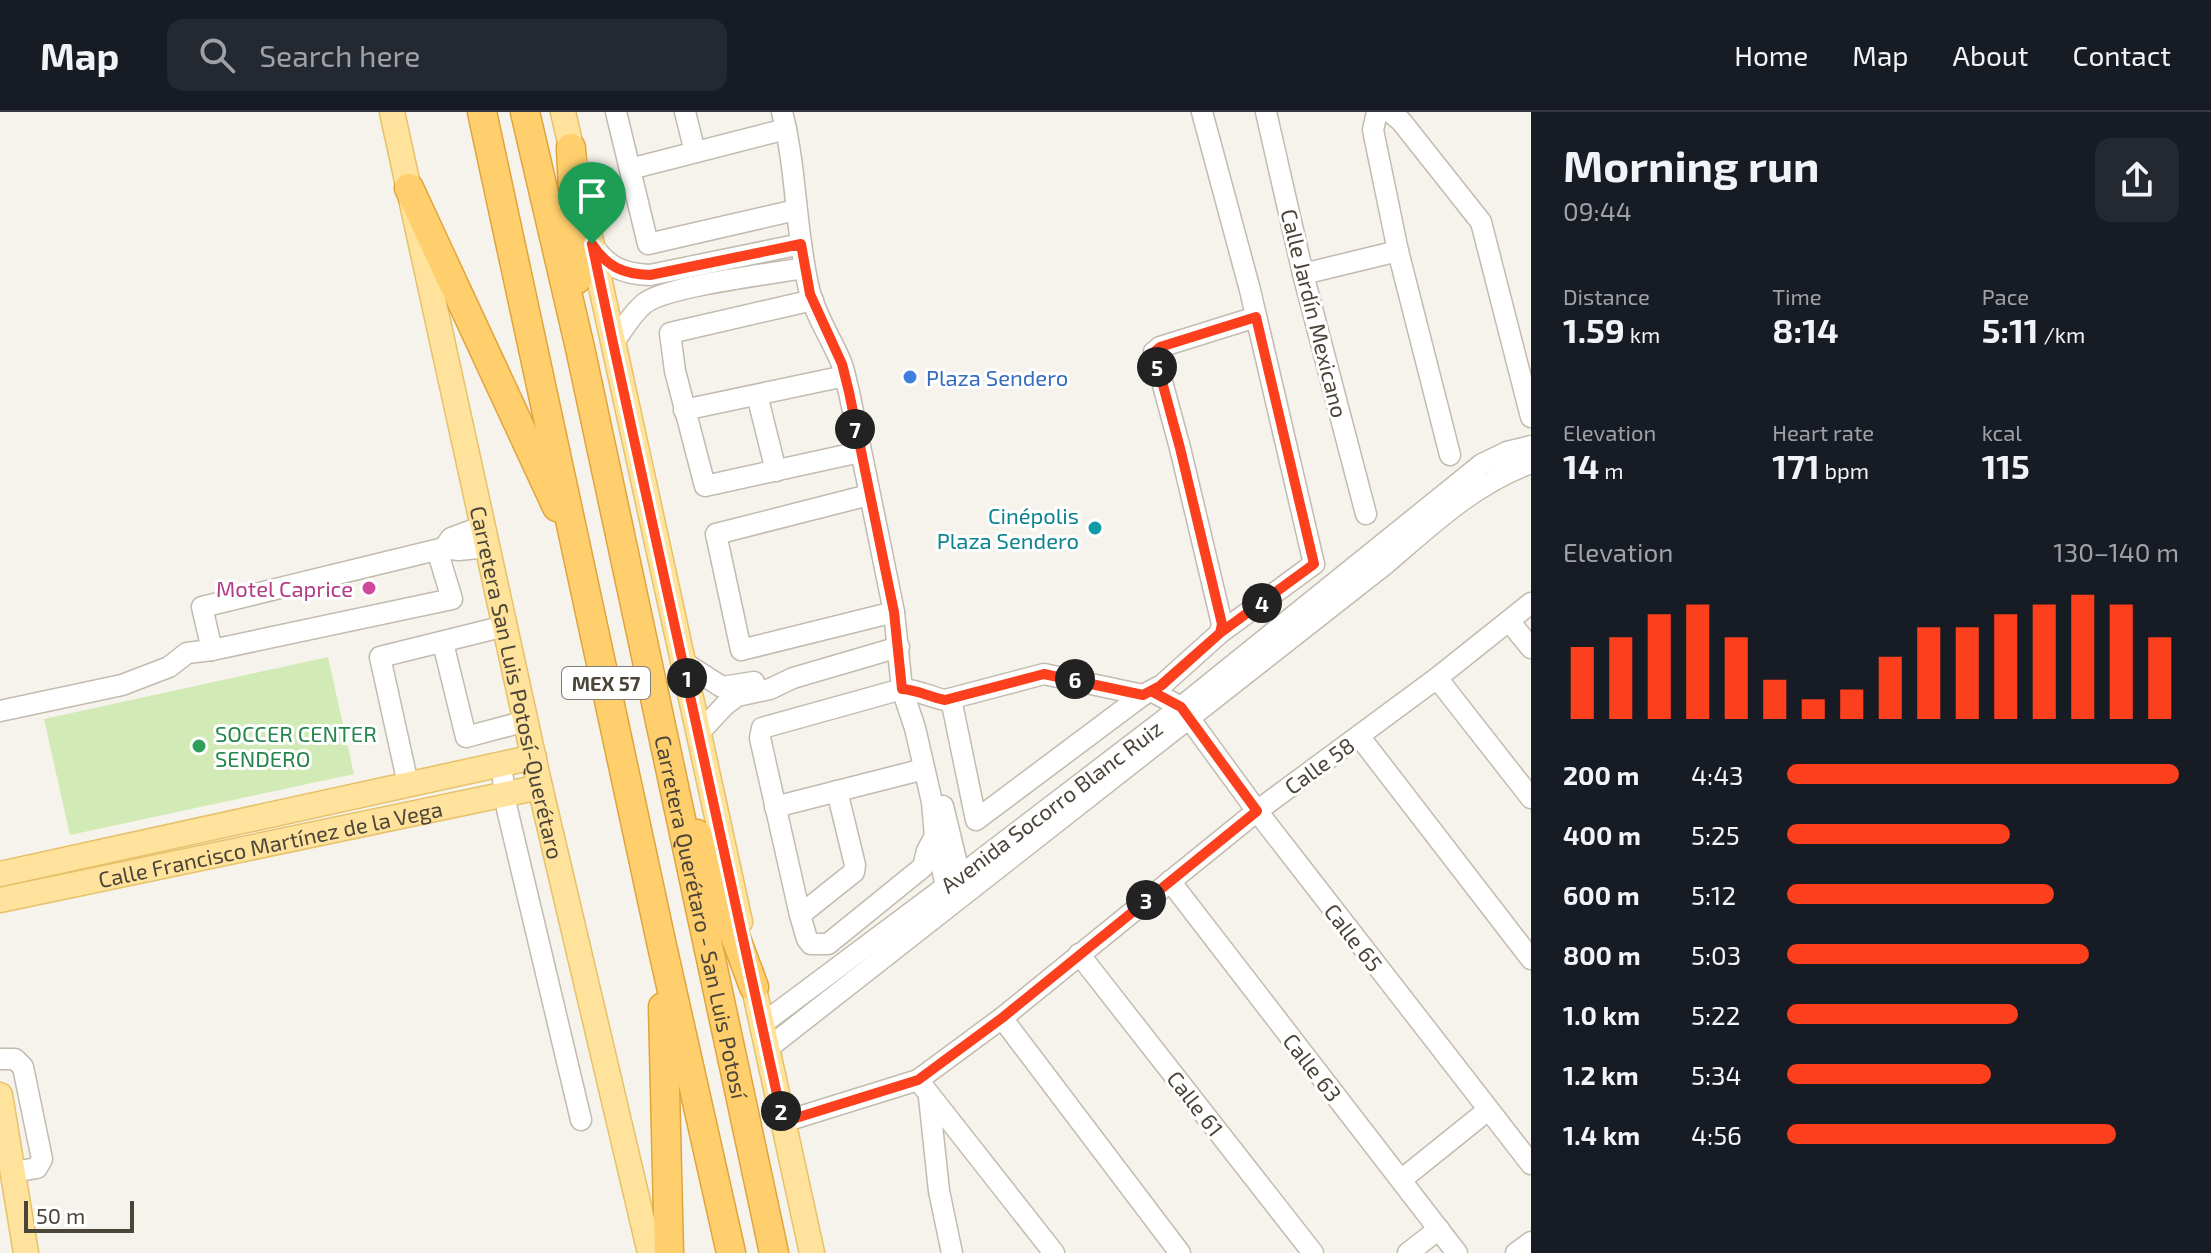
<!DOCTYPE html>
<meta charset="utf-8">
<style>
body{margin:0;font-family:"Exo 2",sans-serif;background:#242831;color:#f1f3f6;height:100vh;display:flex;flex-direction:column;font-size:30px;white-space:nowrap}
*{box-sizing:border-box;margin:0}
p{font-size:26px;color:#9ea1a6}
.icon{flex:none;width:44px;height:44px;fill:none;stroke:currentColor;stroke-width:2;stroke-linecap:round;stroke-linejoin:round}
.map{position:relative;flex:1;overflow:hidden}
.drawer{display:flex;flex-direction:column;background:#171b24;width:680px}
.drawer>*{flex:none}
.scale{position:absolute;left:24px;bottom:20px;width:110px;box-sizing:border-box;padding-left:8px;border:4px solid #4b4439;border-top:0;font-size:22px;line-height:28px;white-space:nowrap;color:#4b4439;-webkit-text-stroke:6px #fff;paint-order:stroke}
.pin{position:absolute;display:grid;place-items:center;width:68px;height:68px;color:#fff;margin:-82px -34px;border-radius:50% 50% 50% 0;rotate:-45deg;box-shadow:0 0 8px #0007}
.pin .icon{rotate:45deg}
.km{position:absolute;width:40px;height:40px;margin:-20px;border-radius:50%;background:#222;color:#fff;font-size:22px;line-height:40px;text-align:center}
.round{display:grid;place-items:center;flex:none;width:84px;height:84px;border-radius:16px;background:#242831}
.head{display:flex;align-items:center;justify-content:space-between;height:136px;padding:0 32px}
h1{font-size:44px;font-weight:700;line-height:60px}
.metrics{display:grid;grid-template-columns:repeat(3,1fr);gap:12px;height:136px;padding:8px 32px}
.metrics div{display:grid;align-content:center}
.metrics b{font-size:34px;font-weight:700}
.metrics small{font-size:22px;font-weight:400}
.metrics p{font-size:22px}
.chart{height:224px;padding:16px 32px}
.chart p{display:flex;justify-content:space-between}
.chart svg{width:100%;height:144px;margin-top:8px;stroke:#fc3f1d;stroke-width:6}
ul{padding:0 32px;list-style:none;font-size:26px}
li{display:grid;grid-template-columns:128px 96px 1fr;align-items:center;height:60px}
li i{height:20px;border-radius:10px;background:#fc3f1d}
header{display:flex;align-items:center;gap:48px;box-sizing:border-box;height:112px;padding:0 40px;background:#171b24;border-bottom:2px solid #363941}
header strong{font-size:38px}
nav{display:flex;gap:44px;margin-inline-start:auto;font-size:28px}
.search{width:560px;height:72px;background:#242831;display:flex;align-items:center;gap:20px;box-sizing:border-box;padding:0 28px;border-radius:16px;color:#9ea1a6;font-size:30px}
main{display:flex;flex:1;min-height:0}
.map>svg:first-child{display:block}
</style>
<header>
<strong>Map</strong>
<div class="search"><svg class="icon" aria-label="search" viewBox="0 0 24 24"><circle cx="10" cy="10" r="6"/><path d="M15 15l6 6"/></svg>Search here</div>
<nav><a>Home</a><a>Map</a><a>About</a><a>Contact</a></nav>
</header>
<main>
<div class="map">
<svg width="1531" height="1141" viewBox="0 0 1531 1141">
<rect width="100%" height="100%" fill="#f6f3ec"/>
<polygon fill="#d2eab5" points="328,545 354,662 70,723 44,607"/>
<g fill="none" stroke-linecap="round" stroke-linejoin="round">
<defs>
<g id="minor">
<polyline points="616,0 648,132 796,98"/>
<polyline points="685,0 695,40"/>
<path d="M782,0C797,58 795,118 809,177C815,203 831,226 841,250C845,260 846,270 849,280L894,500L902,577L915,616L932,690L935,724L946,775"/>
<polyline points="1202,0 1250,178 1314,452 1220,521"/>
<polyline points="1266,0 1303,162 1366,402"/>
<polyline points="1377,0 1373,18 1398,139 1450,343"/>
<polyline points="1390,0 1401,9 1481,110 1531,305"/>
<polyline points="630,57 786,17"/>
<path d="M592,132C607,155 623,162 650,163L801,132"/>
<polyline points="1303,162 1398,139"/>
<polyline points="813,188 670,221 675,259 705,374 860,340"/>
<path d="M613,231C623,218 632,201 645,191C668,174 770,162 804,156"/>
<polyline points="757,283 776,359"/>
<polyline points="684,298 845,264"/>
<polyline points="869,383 716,422 741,538 894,500"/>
<polyline points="444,436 451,426 483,414"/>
<polyline points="437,438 452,487 212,538 202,495 444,436 459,438 487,435"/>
<polyline points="1509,509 1531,536"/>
<polyline points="443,531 466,625 526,609"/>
<polyline points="683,550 722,575 754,570"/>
<polyline points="1437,566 1531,686"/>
<polyline points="1153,580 1181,595 1257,699 1531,1052"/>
<polyline points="951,587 976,708 1143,583"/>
<polyline points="0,599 122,573 169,555 187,541 212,538"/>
<polyline points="699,621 725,593 737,584 770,577 793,566 899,535"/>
<polyline points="1359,624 1531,847"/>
<polyline points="501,652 507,697 581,1008"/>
<polyline points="408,672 380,545 505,514"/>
<polyline points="943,694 960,764"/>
<polyline points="775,695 924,657"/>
<path d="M935,724L927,739L923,755L828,832H811L807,827L800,803L760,626L762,616L902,577C918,578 930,585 945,588L1044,562L1143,583L1162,573L1220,521L1222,512L1180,336L1154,240L1160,235L1256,205"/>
<polyline points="1170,769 1457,1141"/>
<polyline points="800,803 854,760 855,753 837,679"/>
<polyline points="1079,842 1313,1141"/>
<polyline points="1002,906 1180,1141"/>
<polyline points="762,912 960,764 1181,595 1482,352 1507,340 1531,334"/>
<path d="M767,937L1383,454C1429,415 1473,372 1531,351"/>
<polyline points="0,947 15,947 23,955 42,1047 37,1056 13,1060"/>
<polyline points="918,968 1054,1141"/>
<polyline points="929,985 939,1079 952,1141"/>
<polyline points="783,1010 918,968 1002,906 1257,699 1437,566 1531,491"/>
<polyline points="1401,1068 1488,998"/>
<polyline points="1408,1141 1439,1117"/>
<polyline points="1516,1141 1531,1130"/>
</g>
<g id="major">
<path id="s1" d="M392,0L540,675L650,1141"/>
<polyline points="563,0 575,52"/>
<polyline points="582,88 740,810"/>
<polyline points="0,762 534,645"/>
<path id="s2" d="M0,788L540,675"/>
<polyline points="750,858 812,1141"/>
<polyline points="0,983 26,1141"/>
</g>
<g id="highway">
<polyline points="482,0 662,834 731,1141"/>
<path id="s3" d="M525,0L580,236L774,1141"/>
<polyline points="571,36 577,167"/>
<polyline points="409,76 557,395"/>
<polyline points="697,722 754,875"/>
<polyline points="663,895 669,1141"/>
</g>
</defs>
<use href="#minor" stroke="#c2bbae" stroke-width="23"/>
<use href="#major" stroke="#e6c16a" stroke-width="27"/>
<use href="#highway" stroke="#e0a43c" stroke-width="31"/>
<use href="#minor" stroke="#fff" stroke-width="20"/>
<use href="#major" stroke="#ffe39c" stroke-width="24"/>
<use href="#highway" stroke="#ffcf6e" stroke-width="28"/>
</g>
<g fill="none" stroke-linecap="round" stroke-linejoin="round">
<defs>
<path id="route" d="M592,132L613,231L783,1010L918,968L1002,906L1257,699L1181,595L1153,580L1220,521L1314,452L1310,435L1256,205L1160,235L1154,240L1180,336L1222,512L1220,521L1162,573L1143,583L1044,562L945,588C929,585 918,578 902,577L894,500L849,280L842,252L810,182L801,132L650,163C623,162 607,155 592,132"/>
</defs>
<use href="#route" stroke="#fff" stroke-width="16"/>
<use href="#route" stroke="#fc3f1d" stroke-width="10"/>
</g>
<circle fill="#3f7fe0" stroke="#fff" stroke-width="3" cx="910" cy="265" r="8"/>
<circle fill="#0f9aa8" stroke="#fff" stroke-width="3" cx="1095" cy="416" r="8"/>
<circle fill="#d1479c" stroke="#fff" stroke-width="3" cx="369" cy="476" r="8"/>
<circle fill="#2e9e5b" stroke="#fff" stroke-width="3" cx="199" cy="634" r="8"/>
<g text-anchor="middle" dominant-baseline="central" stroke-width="6" stroke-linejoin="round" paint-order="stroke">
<rect fill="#fff" stroke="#817c74" stroke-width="2" x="562" y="555" width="88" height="32" rx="6"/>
<g font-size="20" font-weight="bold" fill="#4b4439">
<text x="606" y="571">MEX 57</text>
</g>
<g font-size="22" fill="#4b4439" stroke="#fff">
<text transform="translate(1315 201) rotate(76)">Calle Jardín Mexicano</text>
<text stroke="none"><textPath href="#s1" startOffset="584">Carretera San Luis Potosí-Querétaro</textPath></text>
<text transform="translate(1319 653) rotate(-36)">Calle 58</text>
<text transform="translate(1051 694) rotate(-37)">Avenida Socorro Blanc Ruiz</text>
<text stroke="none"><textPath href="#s2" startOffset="276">Calle Francisco Martínez de la Vega</textPath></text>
<text stroke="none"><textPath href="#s3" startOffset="824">Carretera Querétaro - San Luis Potosí</textPath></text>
<text transform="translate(1354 825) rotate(52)">Calle 65</text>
<text transform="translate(1313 955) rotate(52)">Calle 63</text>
<text transform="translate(1196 991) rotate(52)">Calle 61</text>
</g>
<g font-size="22" fill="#366cbe" stroke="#fff" text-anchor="start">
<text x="926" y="265">Plaza Sendero</text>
</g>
<g font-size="22" fill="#0d838f" stroke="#fff" text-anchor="end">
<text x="1079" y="403">Cinépolis<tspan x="1079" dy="25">Plaza Sendero</tspan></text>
</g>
<g font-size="22" fill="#b23c85" stroke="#fff" text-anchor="end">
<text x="353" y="476">Motel Caprice</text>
</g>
<g font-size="22" fill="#27864d" stroke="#fff" text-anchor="start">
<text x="215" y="621">SOCCER CENTER<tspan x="215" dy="25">SENDERO</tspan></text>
</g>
</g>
</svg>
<div class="scale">50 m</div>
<div class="pin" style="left:592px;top:132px;background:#1e9e55"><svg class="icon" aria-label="arrive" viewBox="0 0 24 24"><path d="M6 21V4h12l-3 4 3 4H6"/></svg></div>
<b class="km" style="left:687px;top:566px">1</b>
<b class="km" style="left:781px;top:999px">2</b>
<b class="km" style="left:1146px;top:788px">3</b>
<b class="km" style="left:1262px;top:491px">4</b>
<b class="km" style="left:1157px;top:255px">5</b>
<b class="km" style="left:1075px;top:567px">6</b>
<b class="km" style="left:855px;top:317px">7</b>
</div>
<section class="drawer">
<div class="head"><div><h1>Morning run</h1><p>09:44</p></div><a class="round"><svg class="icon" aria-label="share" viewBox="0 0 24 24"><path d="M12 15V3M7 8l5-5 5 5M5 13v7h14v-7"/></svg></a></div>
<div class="metrics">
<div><p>Distance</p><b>1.59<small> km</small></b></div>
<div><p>Time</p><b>8:14</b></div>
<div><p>Pace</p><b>5:11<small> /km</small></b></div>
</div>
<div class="metrics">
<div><p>Elevation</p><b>14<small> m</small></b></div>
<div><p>Heart rate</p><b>171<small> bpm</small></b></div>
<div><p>kcal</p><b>115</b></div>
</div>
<div class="chart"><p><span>Elevation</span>130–140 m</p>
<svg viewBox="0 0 160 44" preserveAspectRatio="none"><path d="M5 44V22M15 44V19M25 44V12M35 44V9M45 44V19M55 44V32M65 44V38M75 44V35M85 44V25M95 44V16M105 44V16M115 44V12M125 44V9M135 44V6M145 44V9M155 44V19"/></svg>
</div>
<ul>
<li><b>200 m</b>4:43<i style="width:100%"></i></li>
<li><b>400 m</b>5:25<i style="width:57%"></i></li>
<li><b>600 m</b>5:12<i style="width:68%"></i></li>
<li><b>800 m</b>5:03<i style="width:77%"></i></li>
<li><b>1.0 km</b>5:22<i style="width:59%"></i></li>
<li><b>1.2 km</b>5:34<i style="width:52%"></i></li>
<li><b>1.4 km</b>4:56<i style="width:84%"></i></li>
</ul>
</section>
</main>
